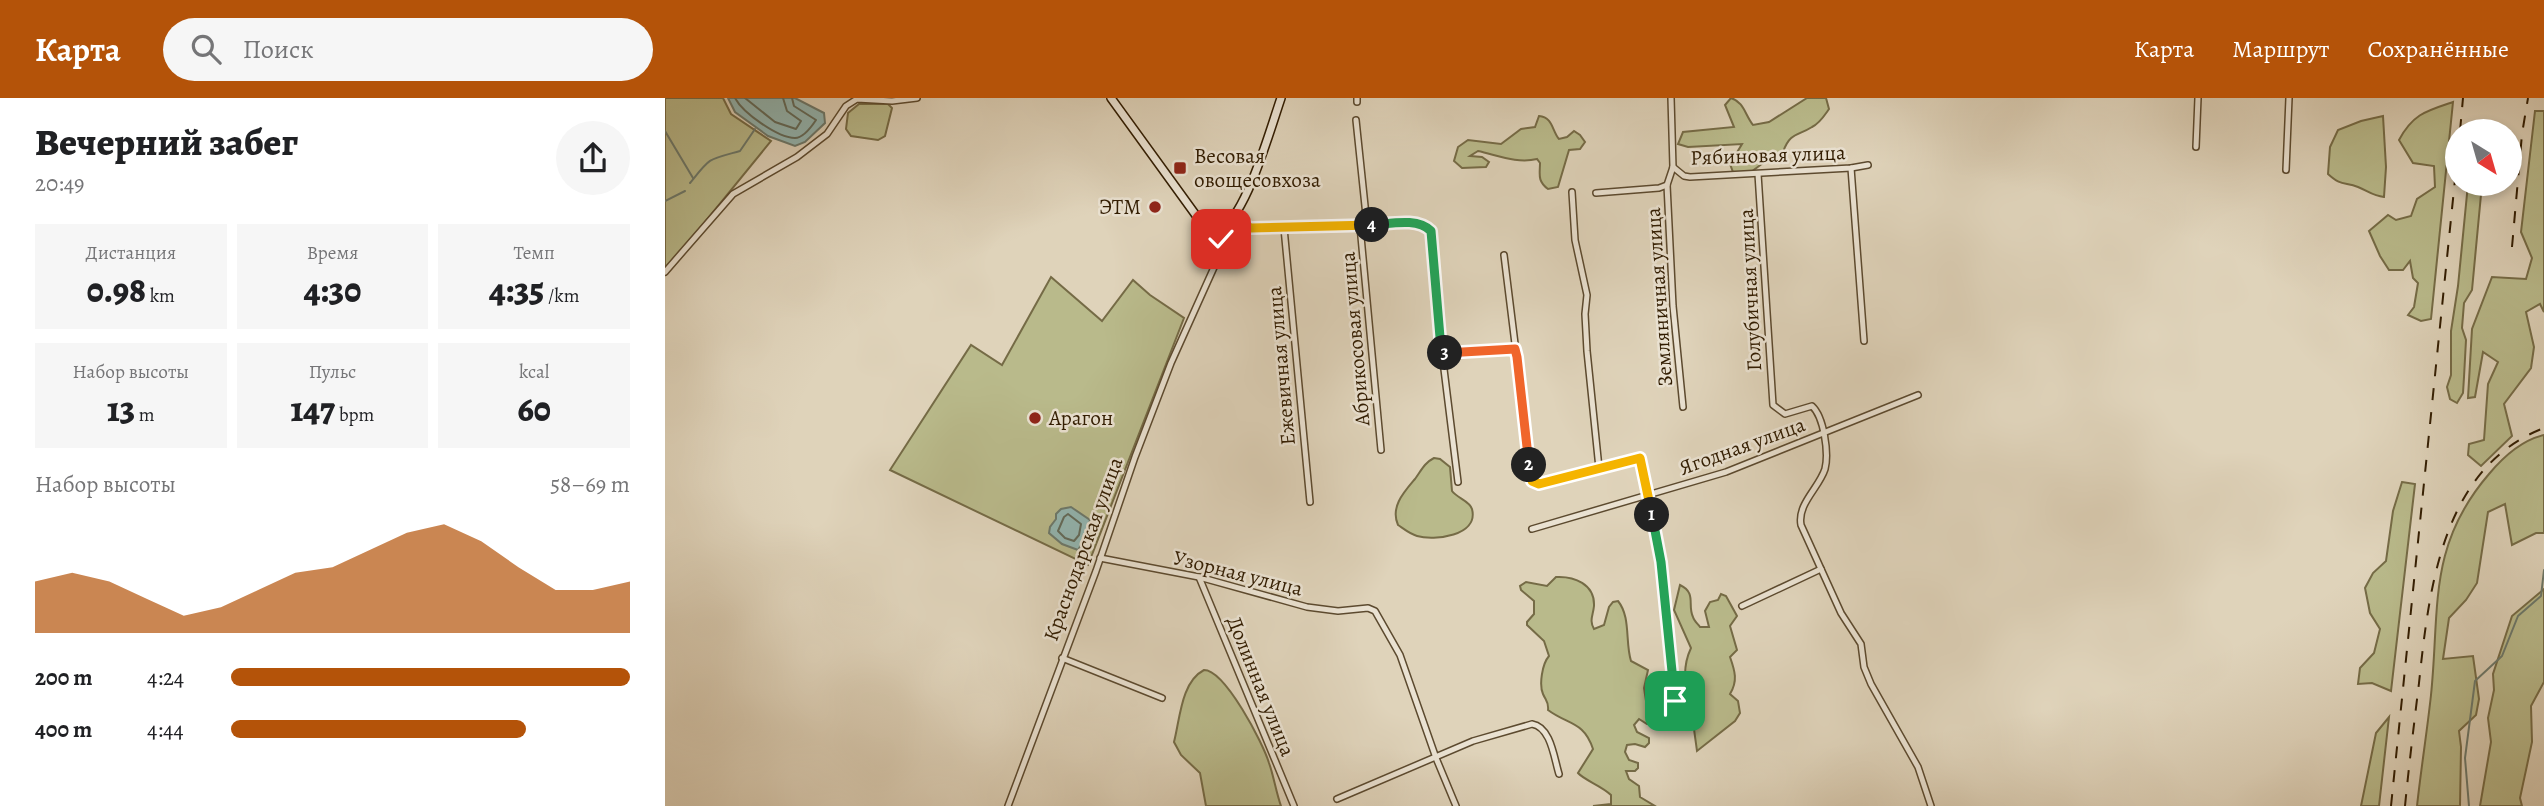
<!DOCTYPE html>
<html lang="ru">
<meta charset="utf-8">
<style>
body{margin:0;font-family:Alegreya,serif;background:#f6f6f6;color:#202124;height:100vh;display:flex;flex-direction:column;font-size:26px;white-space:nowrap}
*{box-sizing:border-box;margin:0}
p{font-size:23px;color:#757577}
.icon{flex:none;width:38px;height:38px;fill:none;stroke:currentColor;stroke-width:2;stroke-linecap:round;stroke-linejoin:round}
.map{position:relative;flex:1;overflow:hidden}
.details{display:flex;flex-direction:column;background:#fff;width:665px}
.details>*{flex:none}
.needle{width:46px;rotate:143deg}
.controls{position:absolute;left:1780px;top:21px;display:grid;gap:14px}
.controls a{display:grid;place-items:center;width:77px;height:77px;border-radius:50%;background:#fff;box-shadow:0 4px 10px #0003;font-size:35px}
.pin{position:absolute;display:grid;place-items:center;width:60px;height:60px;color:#fff;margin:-30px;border-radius:14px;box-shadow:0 4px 10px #0006}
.km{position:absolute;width:35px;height:35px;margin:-18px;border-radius:50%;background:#222;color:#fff;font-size:19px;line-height:35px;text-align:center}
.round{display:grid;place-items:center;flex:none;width:74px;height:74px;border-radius:37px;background:#f6f6f6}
.overview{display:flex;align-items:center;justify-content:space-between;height:119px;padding:0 35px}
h1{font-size:38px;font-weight:800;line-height:52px}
.stats{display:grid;grid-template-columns:repeat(3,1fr);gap:10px;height:119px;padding:7px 35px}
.stats div{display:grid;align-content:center;border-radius:0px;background:#f6f6f6;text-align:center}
.stats b{font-size:35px;font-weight:800}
.stats small{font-size:19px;font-weight:400}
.stats p{font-size:19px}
.chart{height:196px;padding:14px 35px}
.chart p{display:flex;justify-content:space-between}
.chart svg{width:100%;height:126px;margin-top:7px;fill:#b45309;opacity:.7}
ul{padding:0 35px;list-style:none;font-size:23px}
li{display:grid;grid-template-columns:112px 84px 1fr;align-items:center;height:52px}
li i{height:18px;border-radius:9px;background:#b45309}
header{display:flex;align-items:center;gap:42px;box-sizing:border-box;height:98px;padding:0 35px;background:#b45309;color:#fff}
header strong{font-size:33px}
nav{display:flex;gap:38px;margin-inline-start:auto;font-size:24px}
.search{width:490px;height:63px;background:#f6f6f6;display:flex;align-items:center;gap:18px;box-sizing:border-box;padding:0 24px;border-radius:38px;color:#757577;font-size:26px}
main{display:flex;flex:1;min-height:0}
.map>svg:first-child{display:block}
</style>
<header>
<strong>Карта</strong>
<div class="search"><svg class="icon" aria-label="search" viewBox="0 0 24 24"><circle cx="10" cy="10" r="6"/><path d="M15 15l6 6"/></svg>Поиск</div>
<nav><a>Карта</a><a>Маршрут</a><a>Сохранённые</a></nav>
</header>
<main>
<section class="details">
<div class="overview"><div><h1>Вечерний забег</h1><p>20:49</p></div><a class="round"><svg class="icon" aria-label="share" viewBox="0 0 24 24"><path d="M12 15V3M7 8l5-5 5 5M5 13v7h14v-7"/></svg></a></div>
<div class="stats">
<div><p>Дистанция</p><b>0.98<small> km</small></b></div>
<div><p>Время</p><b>4:30</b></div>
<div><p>Темп</p><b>4:35<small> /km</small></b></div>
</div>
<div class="stats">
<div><p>Набор высоты</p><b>13<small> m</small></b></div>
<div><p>Пульс</p><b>147<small> bpm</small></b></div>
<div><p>kcal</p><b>60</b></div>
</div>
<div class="chart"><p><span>Набор высоты</span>58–69 m</p>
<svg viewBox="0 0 160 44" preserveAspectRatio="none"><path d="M0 44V26L10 23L20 26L30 32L40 38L50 35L60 29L70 23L80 21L90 15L100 9L110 6L120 12L130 21L140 29L150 29L160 26V44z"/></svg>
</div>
<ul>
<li><b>200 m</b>4:24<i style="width:100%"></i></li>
<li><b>400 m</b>4:44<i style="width:74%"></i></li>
</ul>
</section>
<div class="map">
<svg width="1879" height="708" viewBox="0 0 1879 708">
<rect width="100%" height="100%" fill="#dfd3ba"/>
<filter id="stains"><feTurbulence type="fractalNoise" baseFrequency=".00286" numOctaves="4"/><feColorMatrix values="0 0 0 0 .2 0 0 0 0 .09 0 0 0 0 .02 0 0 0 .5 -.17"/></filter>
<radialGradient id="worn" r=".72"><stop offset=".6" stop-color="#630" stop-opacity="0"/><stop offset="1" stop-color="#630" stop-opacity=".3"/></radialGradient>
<g fill="#b9ba8b" stroke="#756b46" stroke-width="2">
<polygon points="0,0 58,0 66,16 106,43 0,173"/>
<path d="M1066,0C1079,4 1080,17 1088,27L1104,24L1142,0H1161L1164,11C1159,18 1155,25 1147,29C1133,38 1125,34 1118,54L1106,59L1086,74H1068L1065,66L1077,46L1023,49L1013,46L1018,34L1069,29L1060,7Z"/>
<path d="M1788,4L1766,221L1756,223L1743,217L1749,209L1753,185L1748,180L1745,163L1738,172H1724L1715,158L1704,133L1723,117L1731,122L1746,118L1752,101L1770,89L1769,68L1748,65L1734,42C1748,16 1761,13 1788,4Z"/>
<polygon points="194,6 223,6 227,10 220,38 213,42 186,38 181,31 183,15"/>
<polygon points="1870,13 1879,13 1879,214 1875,206 1861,214 1869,249 1866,270 1839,306 1847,338 1816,368 1803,357 1804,346 1819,342 1823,286 1833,264 1818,254 1810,299 1803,300 1807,231 1827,179 1861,181 1867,160 1856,134"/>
<path d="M874,18C888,19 887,33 894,41L902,39L909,33L915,37L920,44L915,51L904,52L893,89L883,91C872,83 875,76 875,65L872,61C852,66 832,57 813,53L805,58L817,59L824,64L821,69L797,70L789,63L793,49L803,42L836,46L856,31L870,29Z"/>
<path d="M1718,18L1721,69L1719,99C1708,98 1703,93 1693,89C1679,84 1676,88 1663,76L1665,49L1673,32L1696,23Z"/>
<polygon points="1803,86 1817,86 1807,192 1799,205 1797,230 1801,242 1799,279 1798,295 1792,305 1785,301 1782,289 1786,277 1786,233 1793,188"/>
<polygon points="386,179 437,223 468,182 485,197 519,220 423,467 225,372 306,247 337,267"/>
<path d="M1879,337V435H1871L1847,447L1840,406L1823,414L1812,485L1801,502L1784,520L1778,561L1808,558L1814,601L1811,617L1794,633L1796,649L1795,708H1752C1756,671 1762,634 1766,597C1775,510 1762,448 1824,376C1839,358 1857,342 1879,337Z"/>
<path d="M769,360L775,361L785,369L787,393C792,400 805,403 807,411C814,438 769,443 752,438C745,436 739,431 733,427C725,409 739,394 750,381C756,373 759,365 769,360Z"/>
<polygon points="1737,384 1750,386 1726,593 1707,585 1693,586 1695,570 1709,555 1715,531 1705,515 1700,490 1708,475 1721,463 1728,413"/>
<path d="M891,479C909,478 930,486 929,508C928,518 924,522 929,531L939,527L944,509L948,504L953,503C966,519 960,544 966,563L983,572L979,590L981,603L984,606L1003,601L1009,606L1008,616L1001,618L991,627L982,626L974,621L969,627L972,634L984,640V645L980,649L970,646L962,647L960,654L964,662L973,665V670L970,673H961L964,681L974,688L975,699L990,708H928L946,706V697C937,688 919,682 913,675L928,651C919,623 903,627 883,612C884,604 881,603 878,596C874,587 877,566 884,558L879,543L862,527V524L869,516V503L856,492L855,488L861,484L882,488Z"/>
<path d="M1015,487C1032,495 1022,507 1028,519C1029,523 1033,526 1035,529H1044L1040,513L1045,504L1053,502L1056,496L1061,498L1072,518L1065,528L1072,552L1065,559C1070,573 1073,583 1065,596L1073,603L1075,615L1070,623L1032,653L1028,624L1031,611L1023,606C1020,586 1017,569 1026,550L1009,512Z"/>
<polygon points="1879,491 1879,584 1866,608 1867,644 1855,700 1857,708 1815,708 1826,644 1823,620 1829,592 1828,576 1847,518"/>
<path d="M539,572C560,572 598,645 604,665C609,679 611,694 616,708H541L535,675L516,657L509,644C515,621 516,584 539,572Z"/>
<polygon points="1724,619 1714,708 1696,708 1711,635"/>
</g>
<g fill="#93b7b3" stroke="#6c796c" stroke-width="2">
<polygon points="63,0 130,0 159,15 160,25 140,44 130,48 103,38 70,14"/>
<polygon points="406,409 425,422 421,439 413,452 397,446 384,435 385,429 391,421 391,416 396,411"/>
</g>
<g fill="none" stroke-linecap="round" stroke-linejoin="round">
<g stroke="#626a5a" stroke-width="2">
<path d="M70,0C78,15 113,40 130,40C138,40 147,28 151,22L129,8L127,0"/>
<polyline points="80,0 110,24 131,31 136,23 122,13 118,0"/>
<polygon points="403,416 416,426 414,437 409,443 400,440 393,433 399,419"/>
</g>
<g stroke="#6c796c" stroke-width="2">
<polyline points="0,33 28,80"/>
<path d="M25,85C46,59 42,62 75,53L90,31"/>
<polyline points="0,103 20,93"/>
<polyline points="1804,708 1800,660 1810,583 1837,558 1853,518 1876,498 1879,472"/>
</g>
<defs>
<g id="street">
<polyline points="692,0 692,4"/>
<polyline points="1006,0 1008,69 1002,87 1008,208 1018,309"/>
<polyline points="691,22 702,127"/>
<polyline points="1531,49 1533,0"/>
<polyline points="1008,69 1019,78 1025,79 1186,70 1203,67"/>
<polyline points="1186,70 1199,243"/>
<polyline points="1621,72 1624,0"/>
<path d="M1093,76L1108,307L1120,316L1147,308C1159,319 1164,355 1160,371C1154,390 1132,406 1136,427L1176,515L1196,546L1199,569L1206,586L1253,669L1266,708"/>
<polyline points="907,94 910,142 922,197 920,216 922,253 934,370 973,359 977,365 996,464 1010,603"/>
<polyline points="931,95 994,90 1002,87"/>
<polyline points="566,122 586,130 747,125 757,126 766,133 775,239 793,384"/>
<polyline points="695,128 716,352"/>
<polyline points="619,130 645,404"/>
<polyline points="839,157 867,383 874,386 934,370"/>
<polyline points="0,174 68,96 132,59 162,36 181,8 192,1 227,3 252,0"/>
<polyline points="777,255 793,256 850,251"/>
<polyline points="867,431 1061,374 1253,297"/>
<polyline points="435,460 534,479 642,509 673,513 703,510 710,513 735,557 771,660 791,708"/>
<polyline points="534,479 629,708"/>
<polyline points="1077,508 1156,471"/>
<polyline points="397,560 497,600"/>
<path d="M672,701L808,643L867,626C886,629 889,660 894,676"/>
<polyline points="343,708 431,473 470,359 506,265 555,156 556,141 553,129"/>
</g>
<path id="secondary" d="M446,0L538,127C546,130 551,131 559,127C581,117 607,26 616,0"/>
</defs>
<use href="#street" stroke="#5c4a2f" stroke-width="8"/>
<use href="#secondary" stroke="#311c01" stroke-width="10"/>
<use href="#street" stroke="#eae2d2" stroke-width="5"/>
<use href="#secondary" stroke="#eae2d2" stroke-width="7"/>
<g stroke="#311c01" stroke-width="2" stroke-dasharray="12 12" stroke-linecap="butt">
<polyline points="1795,33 1798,0"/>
<polyline points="1847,149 1857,36 1863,0"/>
<polyline points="1726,708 1792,62"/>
<path d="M1740,708C1744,667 1749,626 1754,585C1764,491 1777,369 1879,330"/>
</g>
</g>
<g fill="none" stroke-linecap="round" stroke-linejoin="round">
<defs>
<polyline id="split-1" points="987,417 996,464 1010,603"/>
<polyline id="split-2" points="864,367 867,383 874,386 975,360 987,417"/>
<polyline id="split-3" points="780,255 850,251 852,259 864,367"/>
<path id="split-4" d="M707,127C725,126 752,119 766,133L775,239L777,255H780"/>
<polyline id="split-5" points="556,141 553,129 566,122 586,130 707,127"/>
</defs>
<use href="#split-1" stroke="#fff" stroke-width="14"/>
<use href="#split-2" stroke="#fff" stroke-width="14"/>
<use href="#split-3" stroke="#fff" stroke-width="14"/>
<use href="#split-4" stroke="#fff" stroke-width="14"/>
<use href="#split-5" stroke="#fff" stroke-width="14"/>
<use href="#split-1" stroke="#22a559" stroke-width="9"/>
<use href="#split-2" stroke="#f5b400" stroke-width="9"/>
<use href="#split-3" stroke="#f0652b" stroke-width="9"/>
<use href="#split-4" stroke="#22a559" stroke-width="9"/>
<use href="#split-5" stroke="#f5b400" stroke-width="9"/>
</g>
<g fill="#8f2418" stroke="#eae2d2" stroke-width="2.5">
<rect x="508" y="63" width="14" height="14" rx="3.5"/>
<circle cx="490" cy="109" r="7"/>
<circle cx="370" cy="320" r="7"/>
</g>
<g text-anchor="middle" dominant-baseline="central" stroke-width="5" stroke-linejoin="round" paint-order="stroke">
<g font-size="21" fill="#311c01" stroke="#eae2d2">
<text transform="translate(1103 57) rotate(-2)">Рябиновая улица</text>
<text transform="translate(1085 192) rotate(-93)">Голубичная улица</text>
<text transform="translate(994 199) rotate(-94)">Земляничная улица</text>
<text transform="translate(690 241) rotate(-95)">Абрикосовая улица</text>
<text transform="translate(616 268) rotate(-95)">Ежевичная улица</text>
<text transform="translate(1077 348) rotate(-20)">Ягодная улица</text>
<text transform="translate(418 451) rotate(-70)">Краснодарская улица</text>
<text transform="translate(573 475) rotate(14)">Узорная улица</text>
<text transform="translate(596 588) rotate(68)">Долинная улица</text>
</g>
<g font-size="21" fill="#311c01" stroke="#eae2d2" text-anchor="start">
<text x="529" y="58">Весовая<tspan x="529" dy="24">овощесовхоза</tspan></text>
<text x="476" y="109" text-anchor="end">ЭТМ</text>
<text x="384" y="320">Арагон</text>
</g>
</g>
<rect width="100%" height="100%" filter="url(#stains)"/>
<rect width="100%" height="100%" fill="url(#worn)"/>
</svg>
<div class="controls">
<a><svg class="needle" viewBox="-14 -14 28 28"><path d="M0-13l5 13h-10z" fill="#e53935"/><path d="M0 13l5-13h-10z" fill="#757577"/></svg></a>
</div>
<div class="pin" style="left:1010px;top:603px;background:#1e9e55"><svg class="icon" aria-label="arrive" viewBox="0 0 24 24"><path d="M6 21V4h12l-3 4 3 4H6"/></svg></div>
<div class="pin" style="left:556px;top:141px;background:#d93025"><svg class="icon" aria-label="check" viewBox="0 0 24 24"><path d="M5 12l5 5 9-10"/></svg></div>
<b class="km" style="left:987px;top:417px">1</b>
<b class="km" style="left:864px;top:367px">2</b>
<b class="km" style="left:780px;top:255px">3</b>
<b class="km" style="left:707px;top:127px">4</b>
</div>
</main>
